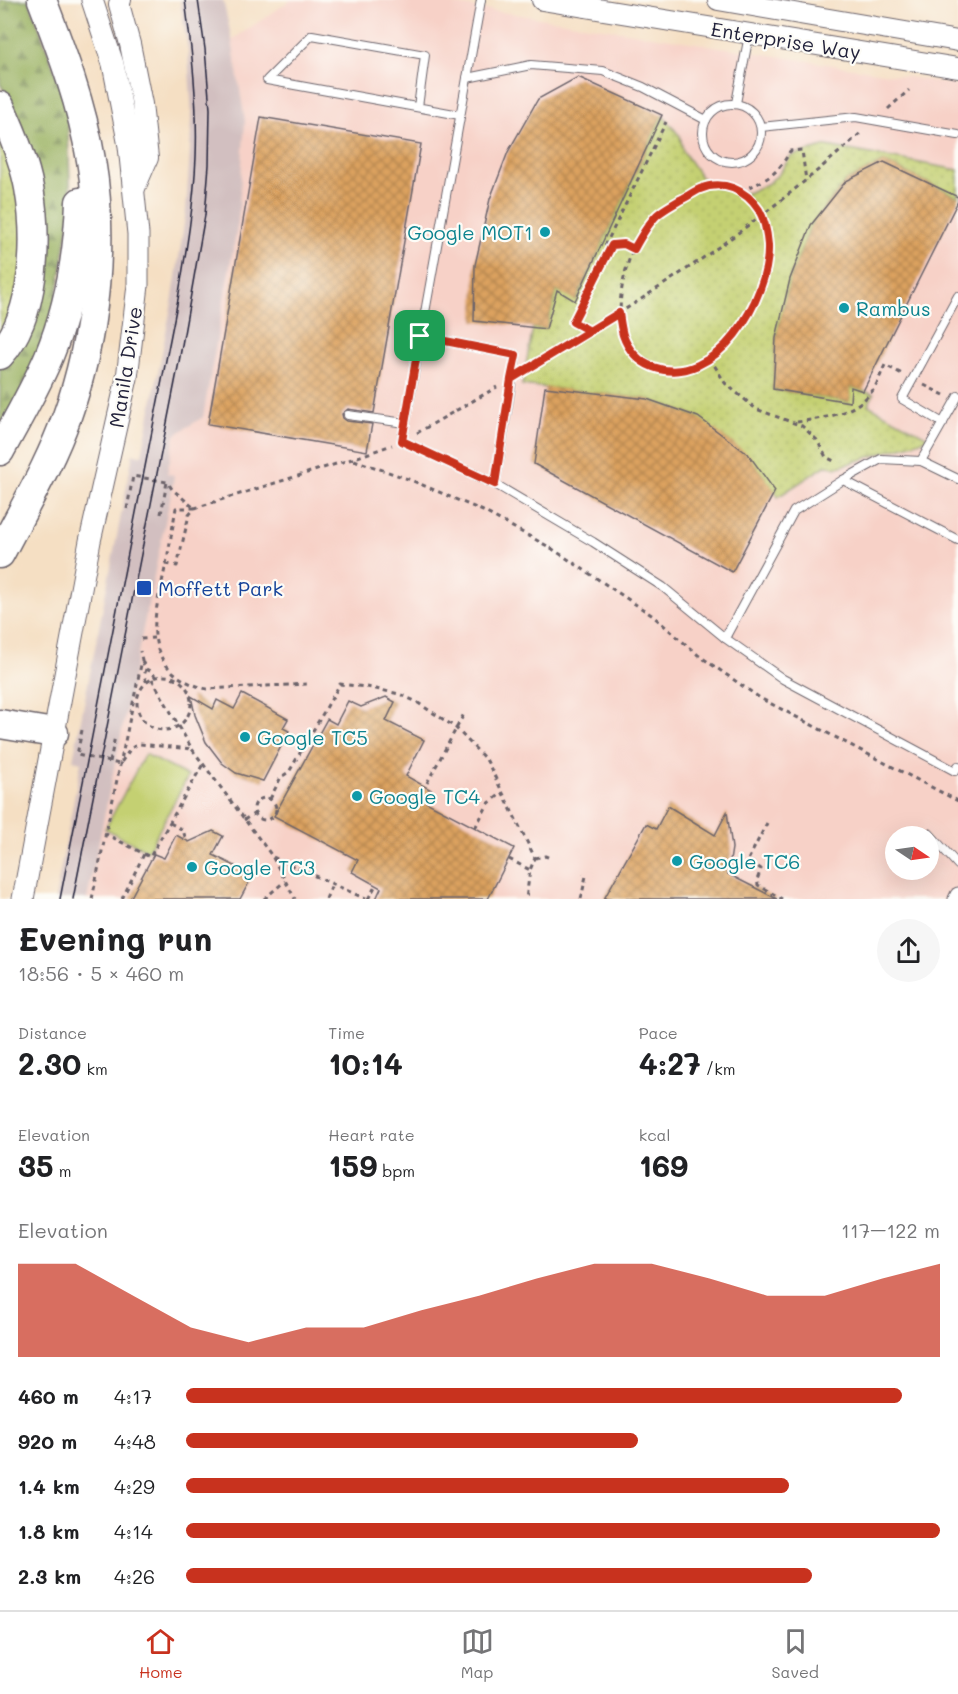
<!DOCTYPE html>
<meta charset="utf-8">
<style>
body{margin:0;font-family:Mali,sans-serif;background:#f6f6f6;color:#202124;height:100vh;display:flex;flex-direction:column;font-size:22px;white-space:nowrap}
*{box-sizing:border-box;margin:0}
p{font-size:20px;color:#757577}
.icon{flex:none;width:33px;height:33px;fill:none;stroke:currentColor;stroke-width:2;stroke-linecap:round;stroke-linejoin:round}
.map{position:relative;height:899px;overflow:hidden}
.sheet{display:flex;flex-direction:column;background:#fff;flex:1}
.sheet>*{flex:none}
.needle{width:39px;rotate:103deg}
.buttons{position:absolute;left:885px;top:826px;display:grid;gap:12px}
.buttons a{display:grid;place-items:center;width:54px;height:54px;border-radius:50%;background:#fff;box-shadow:0 6px 24px #0002;font-size:30px}
.pin{position:absolute;display:grid;place-items:center;width:51px;height:51px;color:#fff;margin:-26px;border-radius:12px;box-shadow:0 3px 9px #0006}
.round{display:grid;place-items:center;flex:none;width:63px;height:63px;border-radius:32px;background:#f6f6f6}
.overview{display:flex;align-items:center;justify-content:space-between;height:102px;padding:0 18px}
h1{font-size:33px;font-weight:700;line-height:45px}
.metrics{display:grid;grid-template-columns:repeat(3,1fr);gap:9px;height:102px;padding:6px 18px}
.metrics div{display:grid;align-content:center}
.metrics b{font-size:30px;font-weight:700}
.metrics small{font-size:16px;font-weight:400}
.metrics p{font-size:16px}
.chart{height:168px;padding:12px 18px}
.chart p{display:flex;justify-content:space-between}
.chart svg{width:100%;height:108px;margin-top:6px;fill:#c8321e;opacity:.7}
ul{padding:0 18px;list-style:none;font-size:20px}
li{display:grid;grid-template-columns:96px 72px 1fr;align-items:center;height:45px}
li i{height:15px;border-radius:8px;background:#c8321e}
.menu{display:flex;justify-content:space-around;align-items:center;height:84px;border-top:2px solid #e0e0e0;background:#fff;font-size:16px;color:#757577}
.menu a{display:grid;justify-items:center;gap:3px}
.menu .selected{color:#c8321e}
.map>svg:first-child{display:block}
</style>
<div class="map">
<svg width="958" height="899" viewBox="0 0 958 899">
<defs>
<pattern id="grass-dots" width="8" height="8" patternUnits="userSpaceOnUse" patternTransform="scale(1.5)"><rect width="8" height="8" fill="#c4d072"/><path d="M2 2h.1M6 6h.1" fill="none" stroke="#a8b264" stroke-width="1.8" stroke-linecap="round"/></pattern>
<pattern id="forest-firs" width="22" height="20" patternUnits="userSpaceOnUse" patternTransform="scale(1.5)"><rect width="22" height="20" fill="#9bb264"/><path d="M5 1l3.5 6h-7zM16 11l3.5 6h-7z" fill="#7e9054"/></pattern>
<pattern id="building-cross-hatch" width="8" height="8" patternUnits="userSpaceOnUse" patternTransform="scale(1.5)"><rect width="8" height="8" fill="#dca25e"/><path d="M0 0l8 8M0 8l8-8" fill="none" stroke="#b2844f"/></pattern>
</defs>
<rect width="100%" height="100%" fill="#fdfcf7"/>
<filter id="ink" filterUnits="userSpaceOnUse"><feTurbulence type="fractalNoise" baseFrequency=".0167" numOctaves="2"/><feDisplacementMap in="SourceGraphic" scale="12" xChannelSelector="R" yChannelSelector="G"/><feConvolveMatrix kernelMatrix="1 2 1 2 8 2 1 2 1" color-interpolation-filters="sRGB"/></filter>
<filter id="wash" filterUnits="userSpaceOnUse"><feTurbulence type="fractalNoise" baseFrequency=".008" numOctaves="4" result="noise"/><feDisplacementMap in="SourceGraphic" scale="24" xChannelSelector="R" yChannelSelector="G"/><feGaussianBlur stdDeviation="1.35" result="paint"/><feColorMatrix in="noise" values="0 0 0 0 0 0 0 0 0 0 0 0 0 0 0 0 0 1.4 0 .05"/><feComposite in="paint" operator="in"/></filter>
<g filter="url(#wash)">
<rect width="100%" height="100%" fill="#f5dfc3"/>
<path fill="#f7d1c7" fill-rule="evenodd" d="M291,0H427L958,85V899H87L172,489L174,476L167,474L175,435L203,417L238,222L245,121L232,40ZM896,837H928V870H896Z"/>
<polygon fill="#d2bfc0" points="180,0 223,0 232,40 245,121 238,222 203,417 175,435 167,474 174,475 172,489 87,899 55,899 81,762 73,760 133,454 142,455 173,297 186,211 192,119 188,50"/>
<g fill="url(#grass-dots)" stroke="#737956" stroke-width="1.5">
<polygon points="662,115 680,136 683,151 700,176 711,185 728,190 747,193 767,184 779,174 791,156 827,146 958,170 958,197 884,162 846,181 811,225 790,279 776,338 773,389 849,402 851,387 874,394 868,405 930,438 838,467 825,466 778,497 775,491 698,417 647,399 522,385 533,328 546,329 557,290 576,300"/>
<polygon points="0,124 22,189 24,272 0,342"/>
</g>
<polygon fill="url(#forest-firs)" stroke="#5e6a50" stroke-width="1.5" points="0,0 29,0 67,105 71,209 53,322 0,436 0,363 32,316 12,103 0,84"/>
<polygon fill="#c4d072" stroke="#737956" stroke-width="1.5" points="145,754 188,776 148,851 105,829"/>
<g id="blocks">
<g fill="url(#building-cross-hatch)">
<polygon points="578,77 662,115 575,301 557,290 546,329 474,321 475,265 490,199 508,152 538,99"/>
<polygon points="261,117 421,144 374,413 348,409 342,414 343,418 347,421 372,424 367,451 208,424"/>
<polygon points="884,162 958,197 958,201 863,391 851,387 850,402 773,389 776,338 790,279 811,225 846,181"/>
<polygon points="545,387 647,399 698,417 749,455 775,491 732,572 534,464"/>
<polygon points="242,694 288,719 283,728 289,731 263,781 236,773 222,763 206,742 195,715 191,696 213,709 217,700 234,709"/>
<polygon points="386,697 395,702 386,721 424,740 406,776 433,791 426,802 514,848 488,899 376,899 381,888 352,872 358,860 274,816 327,719 336,724 348,701 361,707"/>
<polygon points="668,806 715,835 727,812 732,848 728,874 777,899 604,899 646,824 656,829"/>
<polygon points="213,831 223,836 213,855 253,875 240,899 130,899 154,854 164,858 176,835 189,842"/>
</g>
</g>
</g>
<g filter="url(#ink)">
<use href="#blocks" fill-opacity="0" stroke="#6c646b" stroke-width="1.5"/>
<g fill="none" stroke-linecap="round" stroke-linejoin="round">
<defs>
<g id="service">
<polyline points="481,0 402,441 495,484 593,542 663,587 725,638 783,679 955,771 958,766"/>
<polyline points="467,78 531,65 603,71 643,87 706,120"/>
<polyline points="736,103 749,35"/>
<circle cx="732" cy="133" r="29"/>
<polyline points="418,107 425,55 312,35 267,80 460,115"/>
<polyline points="761,127 856,117 958,135"/>
<polyline points="420,336 516,355 495,484"/>
<polyline points="348,415 405,423"/>
<polyline points="943,423 902,399 958,296"/>
<polyline points="921,461 958,396"/>
<polyline points="843,480 881,459 921,461 958,479"/>
<polyline points="725,638 794,511 843,480 958,540"/>
<polyline points="929,833 958,865"/>
</g>
<polyline id="minor" points="956,899 958,895"/>
<g id="tertiary">
<polyline points="121,0 119,4 130,44 142,104 148,158 135,188"/>
<polyline points="542,0 958,68"/>
<polyline points="718,0 958,41"/>
</g>
<polyline id="secondary" points="23,899 90,541 127,378 138,285 138,234 129,146 113,64 92,0"/>
<g id="motorway">
<path d="M0,106C12,132 24,160 29,188C38,239 36,315 0,355"/>
<path d="M0,451C17,420 35,389 49,356C69,307 78,254 80,202"/>
<path d="M0,554C23,509 50,464 67,416C95,338 105,242 91,160C82,105 62,52 42,0"/>
<polyline points="0,724 54,733"/>
</g>
</defs>
<use href="#service" stroke="#6c646b" stroke-width="10"/>
<use href="#minor" stroke="#6c646b" stroke-width="17"/>
<use href="#tertiary" stroke="#6c646b" stroke-width="22"/>
<use href="#secondary" stroke="#6c646b" stroke-width="23"/>
<use href="#motorway" stroke="#6c646b" stroke-width="31"/>
<g stroke="#6c646b" stroke-width="3" stroke-dasharray="4.5 4.5" stroke-linecap="butt">
<polyline points="888,109 909,90"/>
<path d="M709,187C719,187 732,185 740,190C752,197 760,210 764,222C768,238 770,256 766,272C757,314 713,379 663,370C607,360 616,286 634,248C640,238 647,227 655,218C665,206 694,190 709,187Z"/>
<path d="M741,191C766,180 777,176 790,151L802,150L806,181"/>
<polyline points="605,246 666,122"/>
<polyline points="605,246 624,244 634,249"/>
<polyline points="590,331 573,322 612,245"/>
<polyline points="710,358 725,383 756,409 802,426 817,440 826,457 834,461"/>
<path d="M526,370C569,343 613,318 655,290C727,244 800,188 863,131"/>
<polyline points="924,385 944,395"/>
<path d="M797,422C825,418 855,414 873,390C878,383 881,373 885,365L902,374"/>
<polyline points="417,433 497,387"/>
<polyline points="354,460 411,480 483,511 551,548 653,616 698,655 760,698 958,801"/>
<path d="M195,508H176C172,530 169,551 164,573C157,607 143,646 174,673C183,681 195,686 207,689L308,684"/>
<polyline points="127,509 133,476 167,482 172,489 193,507"/>
<polyline points="161,514 167,482"/>
<polyline points="166,564 177,566 189,515 195,508 352,459 392,445"/>
<polyline points="141,639 154,638"/>
<polyline points="142,661 146,669 152,672 156,678"/>
<polyline points="146,669 144,676 147,683"/>
<circle cx="164" cy="703" r="27"/>
<polyline points="152,679 192,749 272,856 295,899"/>
<polyline points="82,730 77,755 120,764 131,748 139,744 192,749"/>
<polyline points="110,762 115,736"/>
<polyline points="427,783 464,714"/>
<circle cx="265" cy="809" r="11"/>
<polyline points="270,799 281,777 289,772 340,684 367,687 399,694 415,701 455,727 487,761 535,858 530,870 526,899"/>
<polyline points="244,820 255,813"/>
<polyline points="170,823 183,830 186,840"/>
<polyline points="767,823 748,860 761,869 757,880 758,885 782,899"/>
<polyline points="475,828 488,804 502,793"/>
<polyline points="104,833 150,857 203,764"/>
<polyline points="273,857 366,899"/>
<polyline points="535,858 545,856 550,858"/>
<polyline points="509,859 530,870"/>
<polyline points="92,899 142,660 140,651"/>
<polyline points="122,899 144,854"/>
<polyline points="264,899 285,881"/>
<polyline points="326,899 332,884"/>
<polyline points="368,899 376,885"/>
<polyline points="581,899 586,876 583,874"/>
</g>
<use href="#service" stroke="#fff" stroke-width="8"/>
<use href="#minor" stroke="#fff" stroke-width="15"/>
<use href="#tertiary" stroke="#fff" stroke-width="20"/>
<use href="#secondary" stroke="#fff" stroke-width="21"/>
<use href="#motorway" stroke="#fff" stroke-width="28"/>
<g stroke="#22223b" stroke-width="1.5">
<path d="M60,899L178,299C186,252 194,205 196,157C198,104 192,52 185,0"/>
<polyline points="73,899 179,362 205,215 209,165 210,109 205,49 198,0"/>
</g>
</g>
</g>
<g fill="none" stroke-linecap="round" stroke-linejoin="round" filter="url(#ink)">
<defs>
<path id="route" d="M420,336L402,441L495,484L511,379L619,313C620,320 621,328 623,335C628,350 639,362 653,367C716,390 770,298 768,245C767,233 765,220 759,210C746,190 723,179 700,189C693,192 687,197 680,200C672,205 664,209 657,215C648,224 640,238 634,249L624,244L612,245L573,322L590,331L511,379L516,355L420,336"/>
</defs>
<use href="#route" stroke="#fff" stroke-width="12"/>
<use href="#route" stroke="#c8321e" stroke-width="8"/>
</g>
<g fill="#0f9aa8" stroke="#fdfcf7" stroke-width="2">
<circle cx="545" cy="232" r="6"/>
<circle cx="844" cy="308" r="6"/>
<circle cx="245" cy="737" r="6"/>
<circle cx="357" cy="796" r="6"/>
<circle cx="677" cy="861" r="6"/>
<circle cx="192" cy="867" r="6"/>
</g>
<rect fill="#1a4fb4" stroke="#fdfcf7" stroke-width="2" x="136" y="580" width="16" height="16" rx="3"/>
<g text-anchor="middle" dominant-baseline="central" stroke-width="4.5" stroke-linejoin="round" paint-order="stroke">
<g font-size="20" fill="#22223b" stroke="#fdfcf7">
<text transform="translate(786 40) rotate(9)">Enterprise Way</text>
<text transform="translate(125 367) rotate(-81)">Manila Drive</text>
</g>
<g font-size="20" fill="#0d838f" stroke="#fdfcf7" text-anchor="start">
<text x="533" y="232" text-anchor="end">Google MOT1</text>
<text x="856" y="308">Rambus</text>
<text x="257" y="737">Google TC5</text>
<text x="369" y="796">Google TC4</text>
<text x="689" y="861">Google TC6</text>
<text x="204" y="867">Google TC3</text>
</g>
<g font-size="20" fill="#164399" stroke="#fdfcf7" text-anchor="start">
<text x="158" y="588">Moffett Park</text>
</g>
</g>
</svg>
<div class="buttons">
<a><svg class="needle" viewBox="-14 -14 28 28"><path d="M0-13l5 13h-10z" fill="#e53935"/><path d="M0 13l5-13h-10z" fill="#757577"/></svg></a>
</div>
<div class="pin" style="left:420px;top:336px;background:#1e9e55"><svg class="icon" aria-label="arrive" viewBox="0 0 24 24"><path d="M6 21V4h12l-3 4 3 4H6"/></svg></div>
</div>
<section class="sheet">
<div class="overview"><div><h1>Evening run</h1><p>18:56 · 5 × 460 m</p></div><a class="round"><svg class="icon" aria-label="share" viewBox="0 0 24 24"><path d="M12 15V3M7 8l5-5 5 5M5 13v7h14v-7"/></svg></a></div>
<div class="metrics">
<div><p>Distance</p><b>2.30<small> km</small></b></div>
<div><p>Time</p><b>10:14</b></div>
<div><p>Pace</p><b>4:27<small> /km</small></b></div>
</div>
<div class="metrics">
<div><p>Elevation</p><b>35<small> m</small></b></div>
<div><p>Heart rate</p><b>159<small> bpm</small></b></div>
<div><p>kcal</p><b>169</b></div>
</div>
<div class="chart"><p><span>Elevation</span>117–122 m</p>
<svg viewBox="0 0 160 44" preserveAspectRatio="none"><path d="M0 44V6L10 6L20 19L30 32L40 38L50 32L60 32L70 25L80 19L90 12L100 6L110 6L120 12L130 19L140 19L150 12L160 6V44z"/></svg>
</div>
<ul>
<li><b>460 m</b>4:17<i style="width:95%"></i></li>
<li><b>920 m</b>4:48<i style="width:60%"></i></li>
<li><b>1.4 km</b>4:29<i style="width:80%"></i></li>
<li><b>1.8 km</b>4:14<i style="width:100%"></i></li>
<li><b>2.3 km</b>4:26<i style="width:83%"></i></li>
</ul>
</section>
<nav class="menu">
<a class="selected"><svg class="icon" aria-label="home" viewBox="0 0 24 24"><path d="M3 11l9-7 9 7M6 9v11h12V9"/></svg>Home</a>
<a><svg class="icon" aria-label="map" viewBox="0 0 24 24"><path d="M3 6l6-2 6 2 6-2v14l-6 2-6-2-6 2zM9 4v14M15 6v14"/></svg>Map</a>
<a><svg class="icon" aria-label="saved" viewBox="0 0 24 24"><path d="M7 4h10v16l-5-4-5 4z"/></svg>Saved</a>
</nav>
